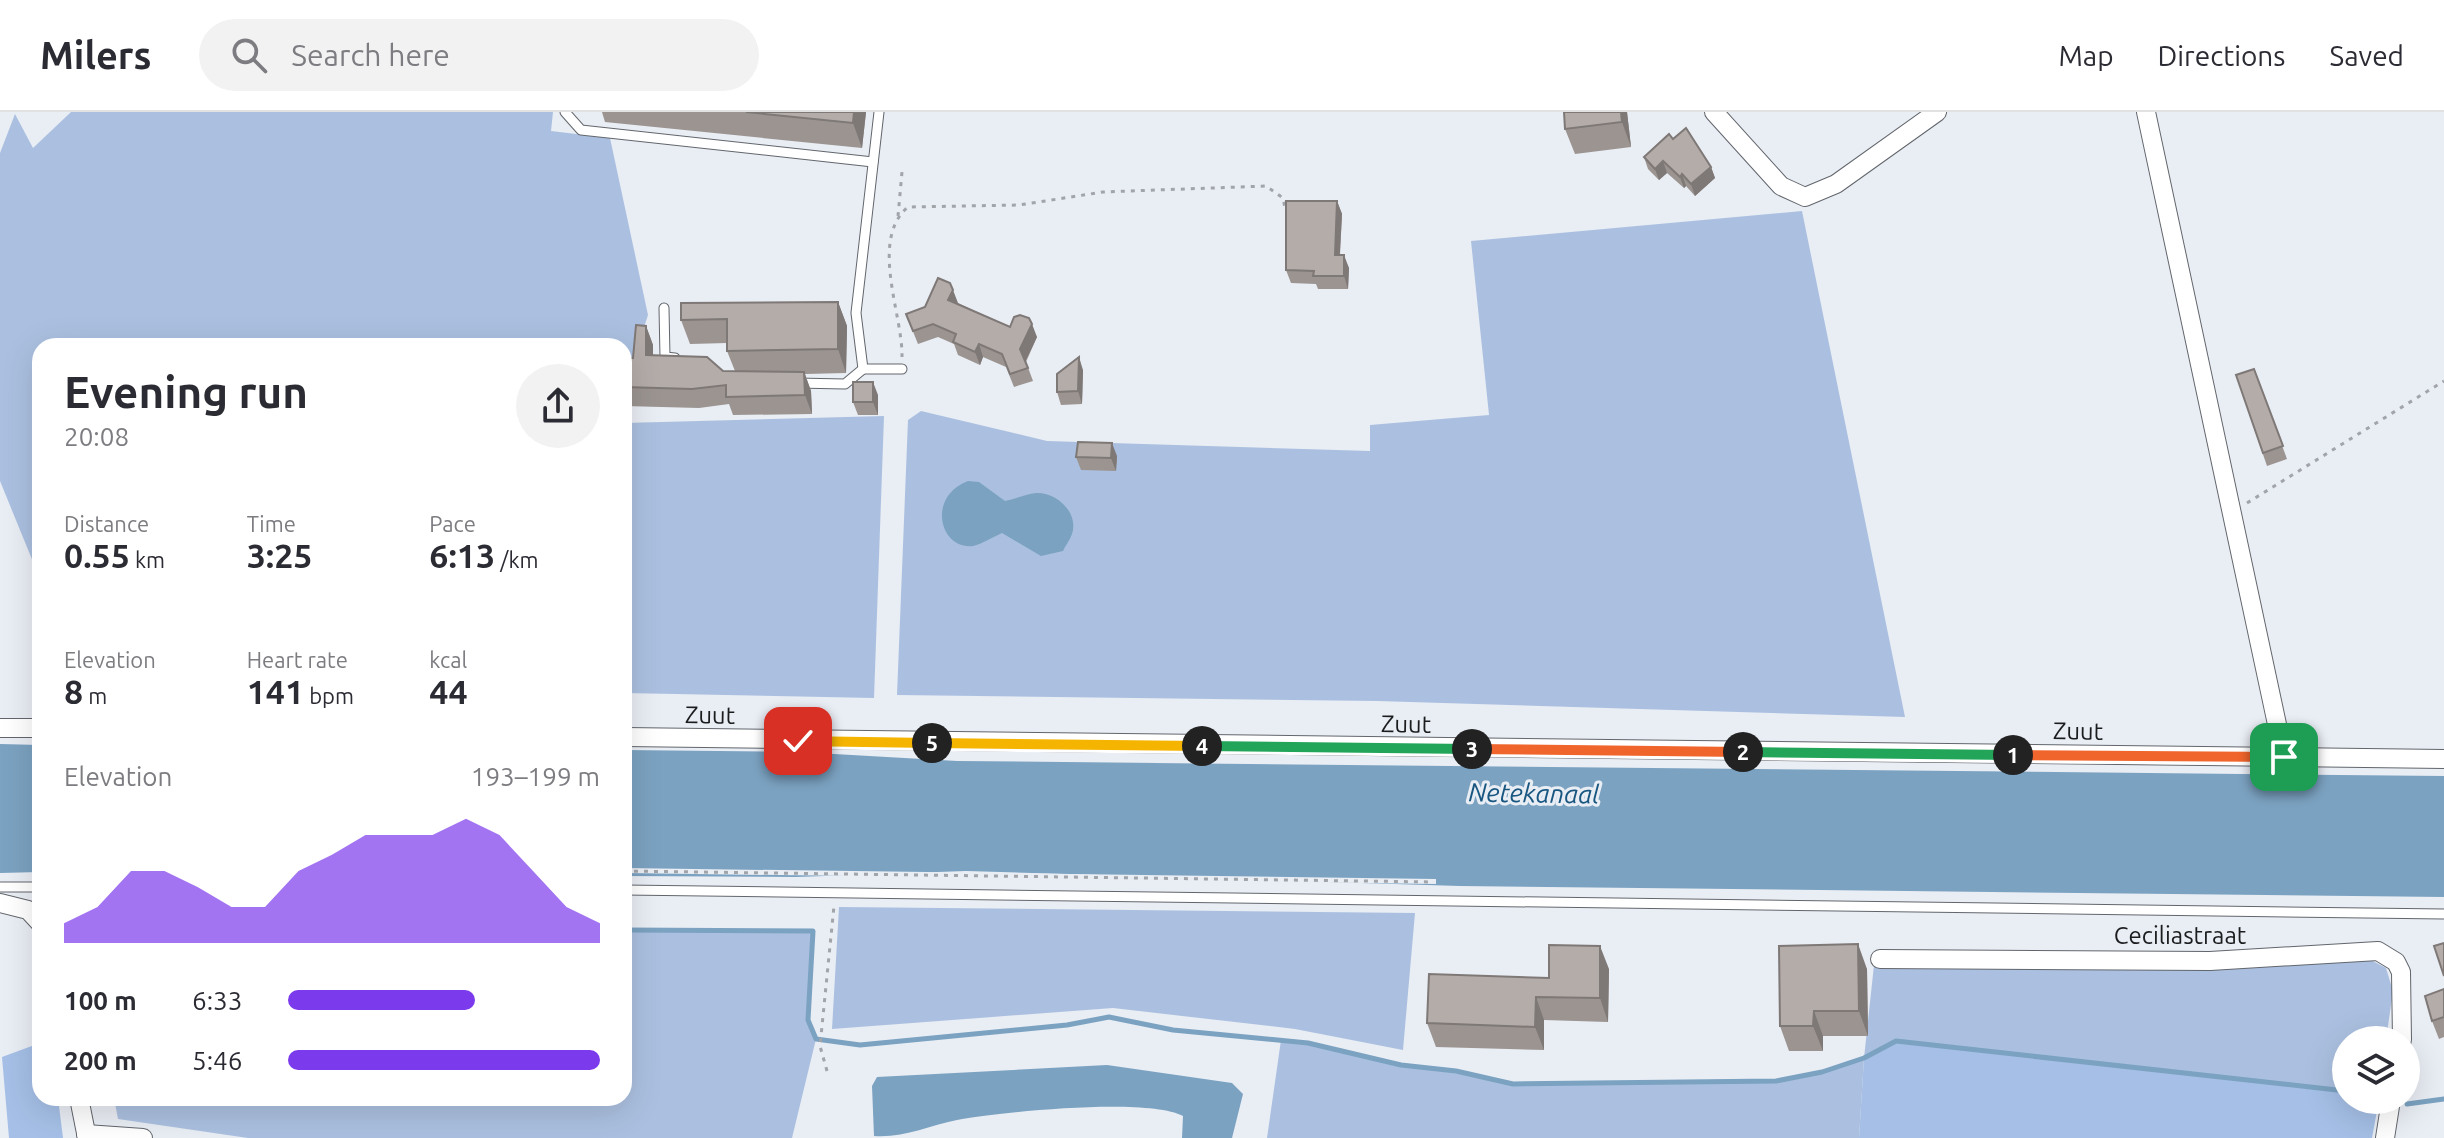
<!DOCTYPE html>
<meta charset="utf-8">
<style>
body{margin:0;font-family:Ubuntu,sans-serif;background:#f2f2f3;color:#2b2b33;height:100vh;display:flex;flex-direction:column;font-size:30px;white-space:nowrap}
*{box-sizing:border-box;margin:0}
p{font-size:26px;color:#7c7c81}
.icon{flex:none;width:44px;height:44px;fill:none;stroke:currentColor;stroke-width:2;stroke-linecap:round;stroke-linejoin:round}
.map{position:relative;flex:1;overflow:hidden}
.sheet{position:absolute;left:32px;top:226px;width:600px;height:768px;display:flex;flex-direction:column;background:#fff;border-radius:24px;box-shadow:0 8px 32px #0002}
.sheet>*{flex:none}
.tools{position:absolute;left:2332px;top:914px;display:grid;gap:16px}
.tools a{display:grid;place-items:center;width:88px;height:88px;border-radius:50%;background:#fff;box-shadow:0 8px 32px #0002;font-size:40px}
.pin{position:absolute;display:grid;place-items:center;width:68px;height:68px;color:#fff;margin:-34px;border-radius:16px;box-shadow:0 4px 12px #0006}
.km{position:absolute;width:40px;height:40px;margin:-20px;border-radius:50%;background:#222;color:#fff;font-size:22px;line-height:40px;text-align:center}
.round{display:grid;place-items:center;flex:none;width:84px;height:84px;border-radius:42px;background:#f2f2f3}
.overview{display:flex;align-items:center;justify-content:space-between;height:136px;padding:0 32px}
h1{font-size:44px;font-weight:600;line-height:60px}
.metrics{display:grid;grid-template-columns:repeat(3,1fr);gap:12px;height:136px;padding:8px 32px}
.metrics div{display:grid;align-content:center}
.metrics b{font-size:34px;font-weight:600}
.metrics small{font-size:22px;font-weight:400}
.metrics p{font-size:22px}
.chart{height:224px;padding:16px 32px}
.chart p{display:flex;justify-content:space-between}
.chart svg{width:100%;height:144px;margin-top:8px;fill:#7c3aed;opacity:.7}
ul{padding:0 32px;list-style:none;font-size:26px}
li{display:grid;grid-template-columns:128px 96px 1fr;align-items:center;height:60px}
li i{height:20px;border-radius:10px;background:#7c3aed}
header{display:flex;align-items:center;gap:48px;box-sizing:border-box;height:112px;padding:0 40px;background:#fff;border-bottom:2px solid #e1e1e2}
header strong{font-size:38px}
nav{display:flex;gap:44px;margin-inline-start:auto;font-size:28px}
.search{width:560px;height:72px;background:#f2f2f3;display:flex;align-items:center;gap:20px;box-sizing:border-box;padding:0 28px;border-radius:44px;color:#7c7c81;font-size:30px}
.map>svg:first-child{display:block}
</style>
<header>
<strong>Milers</strong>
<div class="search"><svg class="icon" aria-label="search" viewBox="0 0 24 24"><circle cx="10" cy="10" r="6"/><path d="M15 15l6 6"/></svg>Search here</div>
<nav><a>Map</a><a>Directions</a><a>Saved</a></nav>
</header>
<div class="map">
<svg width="2444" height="1026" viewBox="0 0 2444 1026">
<rect width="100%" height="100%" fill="#e9edf4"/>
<g fill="#abc0e0">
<polygon points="71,0 553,0 551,19 610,26 648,203 624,277 624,234 40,234 40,467 0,369 0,41 15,2 33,36"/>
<polygon points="1802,99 1905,605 1377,589 897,583 908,308 921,299 1047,329 1370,339 1370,313 1489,303 1471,129"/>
<polygon points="884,304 874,586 624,581 624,311"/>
<polygon points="839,795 1415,801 1403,938 1295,917 1113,896 832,917"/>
<polygon points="624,818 813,819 808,908 816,927 792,1026 248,1026 118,1007 114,986 624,986"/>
<polygon points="2365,845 2386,856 2393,879 2386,928 2346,928 2346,979 1896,929 1864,946 1859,1026 1267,1026 1281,928 1513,972 1776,969 1822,960 1864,946 1874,853 2334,851"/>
</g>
<g fill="#a5bfe6">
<polygon points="1896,929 2346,979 2346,988 2379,988 2372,1026 1859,1026 1864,946"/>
<polygon points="40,931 40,986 58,986 63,1026 9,1026 2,945"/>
</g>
<g fill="#7ba2c1">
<path d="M968,369L979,370L1005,389C1015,387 1026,382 1036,381C1057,380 1079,401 1072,422C1070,428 1065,434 1063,439L1041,444L1002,421C993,425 982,432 973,434C940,438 926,385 968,369Z"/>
<polygon points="0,632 40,633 40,760 0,761"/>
<polygon points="624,638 799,640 957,649 2444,664 2444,785 1460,774 966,759 796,765 624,764"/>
<path d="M1107,953L1232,971L1243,982L1232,1026H1182L1183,1004C1147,985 1001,1000 957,1008C928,1014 904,1026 874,1024L872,974L877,965Z"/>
</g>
<polygon fill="#e9edf4" points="624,756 1436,767 1436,772 624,761"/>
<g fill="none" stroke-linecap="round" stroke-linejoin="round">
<g stroke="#7ba2c1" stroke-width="5">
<polyline points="624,818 813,819 808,908 816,927 860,933 1067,913 1109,905 1173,918 1308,931 1401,953 1456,959 1513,972 1776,969 1822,960 1864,946 1896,929 2346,979"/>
<polyline points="2407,992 2444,987"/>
</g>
<defs>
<g id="lane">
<polyline points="565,0 581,18 873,50"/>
<polyline points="879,0 856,201 863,257 902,257"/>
<polyline points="664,196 665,245 675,246"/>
<polyline points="796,271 845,272 863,257"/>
<polyline points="0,775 40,775"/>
<polyline points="624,778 2444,802"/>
</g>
<g id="street">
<polyline points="1714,0 1781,74 1805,85 1836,72 1937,0"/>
<polyline points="2146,0 2284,645"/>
<polyline points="0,616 40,616"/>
<polyline points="624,625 2444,647"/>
<polyline points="0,791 28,798 40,811"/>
<polyline points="1880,847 2210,849 2378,839 2396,850 2401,860 2402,928"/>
<polyline points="79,986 87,1026"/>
<polyline points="86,1022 143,1026"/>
<polyline points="2385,1026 2391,988"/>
</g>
</defs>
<use href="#lane" stroke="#62666c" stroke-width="11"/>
<use href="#street" stroke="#62666c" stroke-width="20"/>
<g stroke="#a1a5aa" stroke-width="3" stroke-dasharray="4 6" stroke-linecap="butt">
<polyline points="898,104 902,60"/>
<path d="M902,245C903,203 869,128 908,95L1019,93L1103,80L1266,74L1283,86L1285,96"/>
<polyline points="2247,391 2444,269"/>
<polyline points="624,759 1434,770"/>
<polyline points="827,959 820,934 834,794"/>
</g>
<use href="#lane" stroke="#fff" stroke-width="9"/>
<use href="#street" stroke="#fff" stroke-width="18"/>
</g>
<g fill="#9b9491">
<polygon points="602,0 866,0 862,36 605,10"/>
<polygon points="1564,0 1627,0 1631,35 1575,42 1565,17"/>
<polygon points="1673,27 1711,55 1715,66 1695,84 1686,74 1684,76 1667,61 1659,68 1648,57 1644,45"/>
<polygon points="1337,89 1342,102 1340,143 1349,156 1348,177 1318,177 1316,172 1291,171 1286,158"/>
<polygon points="838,190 847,214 846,261 805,262 811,279 812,302 733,303 729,292 699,296 624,294 624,246 633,246 646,214 653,233 653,243 723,259 735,259 727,239 727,231 690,232 681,208"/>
<polygon points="958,191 1010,215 1037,225 1026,250 1033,269 1014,275 1006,255 983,245 980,253 958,243 954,232 938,225 918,232 906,202"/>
<polygon points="2254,257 2287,347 2267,354 2236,263"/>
<polygon points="1083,258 1082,292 1061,293 1057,280"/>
<polygon points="878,283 878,303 858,303 853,290"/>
<polygon points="1117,344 1116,359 1081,358 1076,345"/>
<polygon points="1609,857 1608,910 1544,908 1544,938 1436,935 1427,911 1549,866"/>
<polygon points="1867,857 1868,924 1823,924 1823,939 1789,939 1780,914"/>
<polygon points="2444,877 2444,925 2439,927 2432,909"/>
</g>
<g fill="#7e7876">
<polygon points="854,0 866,0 862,36 853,11"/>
<polygon points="1621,0 1627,0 1631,35 1622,10"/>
<polygon points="1663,49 1667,61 1659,68 1655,57"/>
<polygon points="1711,55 1715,66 1695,84 1691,72"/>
<polygon points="1682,62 1686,74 1684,76 1680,65"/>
<polygon points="1337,89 1342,102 1339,156 1335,143"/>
<polygon points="1344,143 1349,156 1348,177 1344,164"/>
<polygon points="953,178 958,191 953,200 948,188"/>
<polygon points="838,190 847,214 846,261 838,237"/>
<polygon points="1032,212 1037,225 1025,250 1020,237"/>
<polygon points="646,214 653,233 653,262 646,243"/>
<polygon points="979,232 983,245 980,253 975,240"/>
<polygon points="1079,245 1083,258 1082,292 1078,279"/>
<polygon points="804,260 811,279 812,302 805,283"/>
<polygon points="873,270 878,283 878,303 873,290"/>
<polygon points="1112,331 1117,344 1116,359 1111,346"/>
<polygon points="1858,832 1867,857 1868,924 1859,899"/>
<polygon points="1600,834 1609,857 1608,910 1600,886"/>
<polygon points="1536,885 1544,908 1544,938 1535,915"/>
<polygon points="1814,899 1823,924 1823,939 1813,914"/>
</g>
<g fill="#b4aca9" stroke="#7e7876" stroke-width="2">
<polygon points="746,0 854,0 853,11"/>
<polygon points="1564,0 1621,0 1622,10 1565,17"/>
<polygon points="1686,16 1711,55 1691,72 1682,62 1680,65 1663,49 1655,57 1644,45 1669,22 1673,27"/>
<polygon points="1286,89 1337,89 1335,143 1344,143 1344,164 1313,164 1314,159 1286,158"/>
<polygon points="938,166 950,171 953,178 948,188 1010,215 1014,205 1020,203 1029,206 1032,212 1020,237 1028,256 1010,262 1002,242 979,232 975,240 953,230 956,222 933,212 913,219 906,202 925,195"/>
<polygon points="838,190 838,237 727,239 727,207 681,208 681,191"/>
<polygon points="636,213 646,214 646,243 707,245 723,259 804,260 805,283 726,285 726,273 692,277 624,275 624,246 633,246"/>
<polygon points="1079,245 1078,279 1057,280 1057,262"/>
<polygon points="2254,257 2283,334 2263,341 2236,263"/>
<rect x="853" y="270" width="20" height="20"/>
<polygon points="1078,330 1112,331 1111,346 1076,345"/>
<polygon points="2444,831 2444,864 2434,834"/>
<polygon points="1858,832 1859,899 1814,899 1813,914 1780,914 1779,834"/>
<polygon points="1549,833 1600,834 1600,886 1536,885 1535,915 1427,911 1429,862 1549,866"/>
<polygon points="2444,877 2444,905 2432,909 2425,884"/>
</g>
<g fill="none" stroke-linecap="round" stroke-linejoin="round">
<defs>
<polyline id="split-1" points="2013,643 2284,645"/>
<polyline id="split-2" points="1743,640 2013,643"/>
<polyline id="split-3" points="1472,637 1743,640"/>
<polyline id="split-4" points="1202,634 1472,637"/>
<polyline id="split-5" points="932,631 1202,634"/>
<polyline id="split-6" points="798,629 932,631"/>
</defs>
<use href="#split-1" stroke="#fff" stroke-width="16"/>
<use href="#split-2" stroke="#fff" stroke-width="16"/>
<use href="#split-3" stroke="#fff" stroke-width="16"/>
<use href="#split-4" stroke="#fff" stroke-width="16"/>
<use href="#split-5" stroke="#fff" stroke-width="16"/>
<use href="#split-6" stroke="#fff" stroke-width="16"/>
<use href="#split-1" stroke="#f0652b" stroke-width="10"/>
<use href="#split-2" stroke="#22a559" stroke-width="10"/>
<use href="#split-3" stroke="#f0652b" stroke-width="10"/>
<use href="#split-4" stroke="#22a559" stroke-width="10"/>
<use href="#split-5" stroke="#f5b400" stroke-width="10"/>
<use href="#split-6" stroke="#f5b400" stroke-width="10"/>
</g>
<g text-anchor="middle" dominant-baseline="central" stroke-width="6" stroke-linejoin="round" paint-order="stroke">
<g font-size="24" fill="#1a1c1e" stroke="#e9edf4">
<text transform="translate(710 603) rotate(1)">Zuut</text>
<text transform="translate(1406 612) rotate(1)">Zuut</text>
<text transform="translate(2078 619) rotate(1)">Zuut</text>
<text x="2180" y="823">Ceciliastraat</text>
</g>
<g font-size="26" font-style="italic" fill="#195781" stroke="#e9edf4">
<text transform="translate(1534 681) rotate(1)">Netekanaal</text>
</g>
</g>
</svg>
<div class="tools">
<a><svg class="icon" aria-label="layers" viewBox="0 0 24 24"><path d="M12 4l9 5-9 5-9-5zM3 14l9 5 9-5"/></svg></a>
</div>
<div class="pin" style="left:2284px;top:645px;background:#1e9e55"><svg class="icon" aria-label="arrive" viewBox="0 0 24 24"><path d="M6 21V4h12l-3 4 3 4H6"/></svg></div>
<div class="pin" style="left:798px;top:629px;background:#d93025"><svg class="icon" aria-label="check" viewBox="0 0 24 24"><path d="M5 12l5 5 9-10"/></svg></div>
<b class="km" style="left:2013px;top:643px">1</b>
<b class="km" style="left:1743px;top:640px">2</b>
<b class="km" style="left:1472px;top:637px">3</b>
<b class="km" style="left:1202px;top:634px">4</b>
<b class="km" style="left:932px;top:631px">5</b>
<section class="sheet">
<div class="overview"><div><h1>Evening run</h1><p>20:08</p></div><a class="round"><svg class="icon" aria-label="share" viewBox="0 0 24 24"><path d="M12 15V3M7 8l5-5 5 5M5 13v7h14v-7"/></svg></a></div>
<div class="metrics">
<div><p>Distance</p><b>0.55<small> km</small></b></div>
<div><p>Time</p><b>3:25</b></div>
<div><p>Pace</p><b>6:13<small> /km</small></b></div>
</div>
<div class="metrics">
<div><p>Elevation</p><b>8<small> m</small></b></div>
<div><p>Heart rate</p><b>141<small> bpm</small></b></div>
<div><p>kcal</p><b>44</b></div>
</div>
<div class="chart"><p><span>Elevation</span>193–199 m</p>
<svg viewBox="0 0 160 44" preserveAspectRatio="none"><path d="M0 44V38L10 33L20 22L30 22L40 27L50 33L60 33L70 22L80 17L90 11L100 11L110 11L120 6L130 11L140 22L150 33L160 38V44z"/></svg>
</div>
<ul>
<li><b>100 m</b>6:33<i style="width:60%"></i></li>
<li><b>200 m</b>5:46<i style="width:100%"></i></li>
</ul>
</section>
</div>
